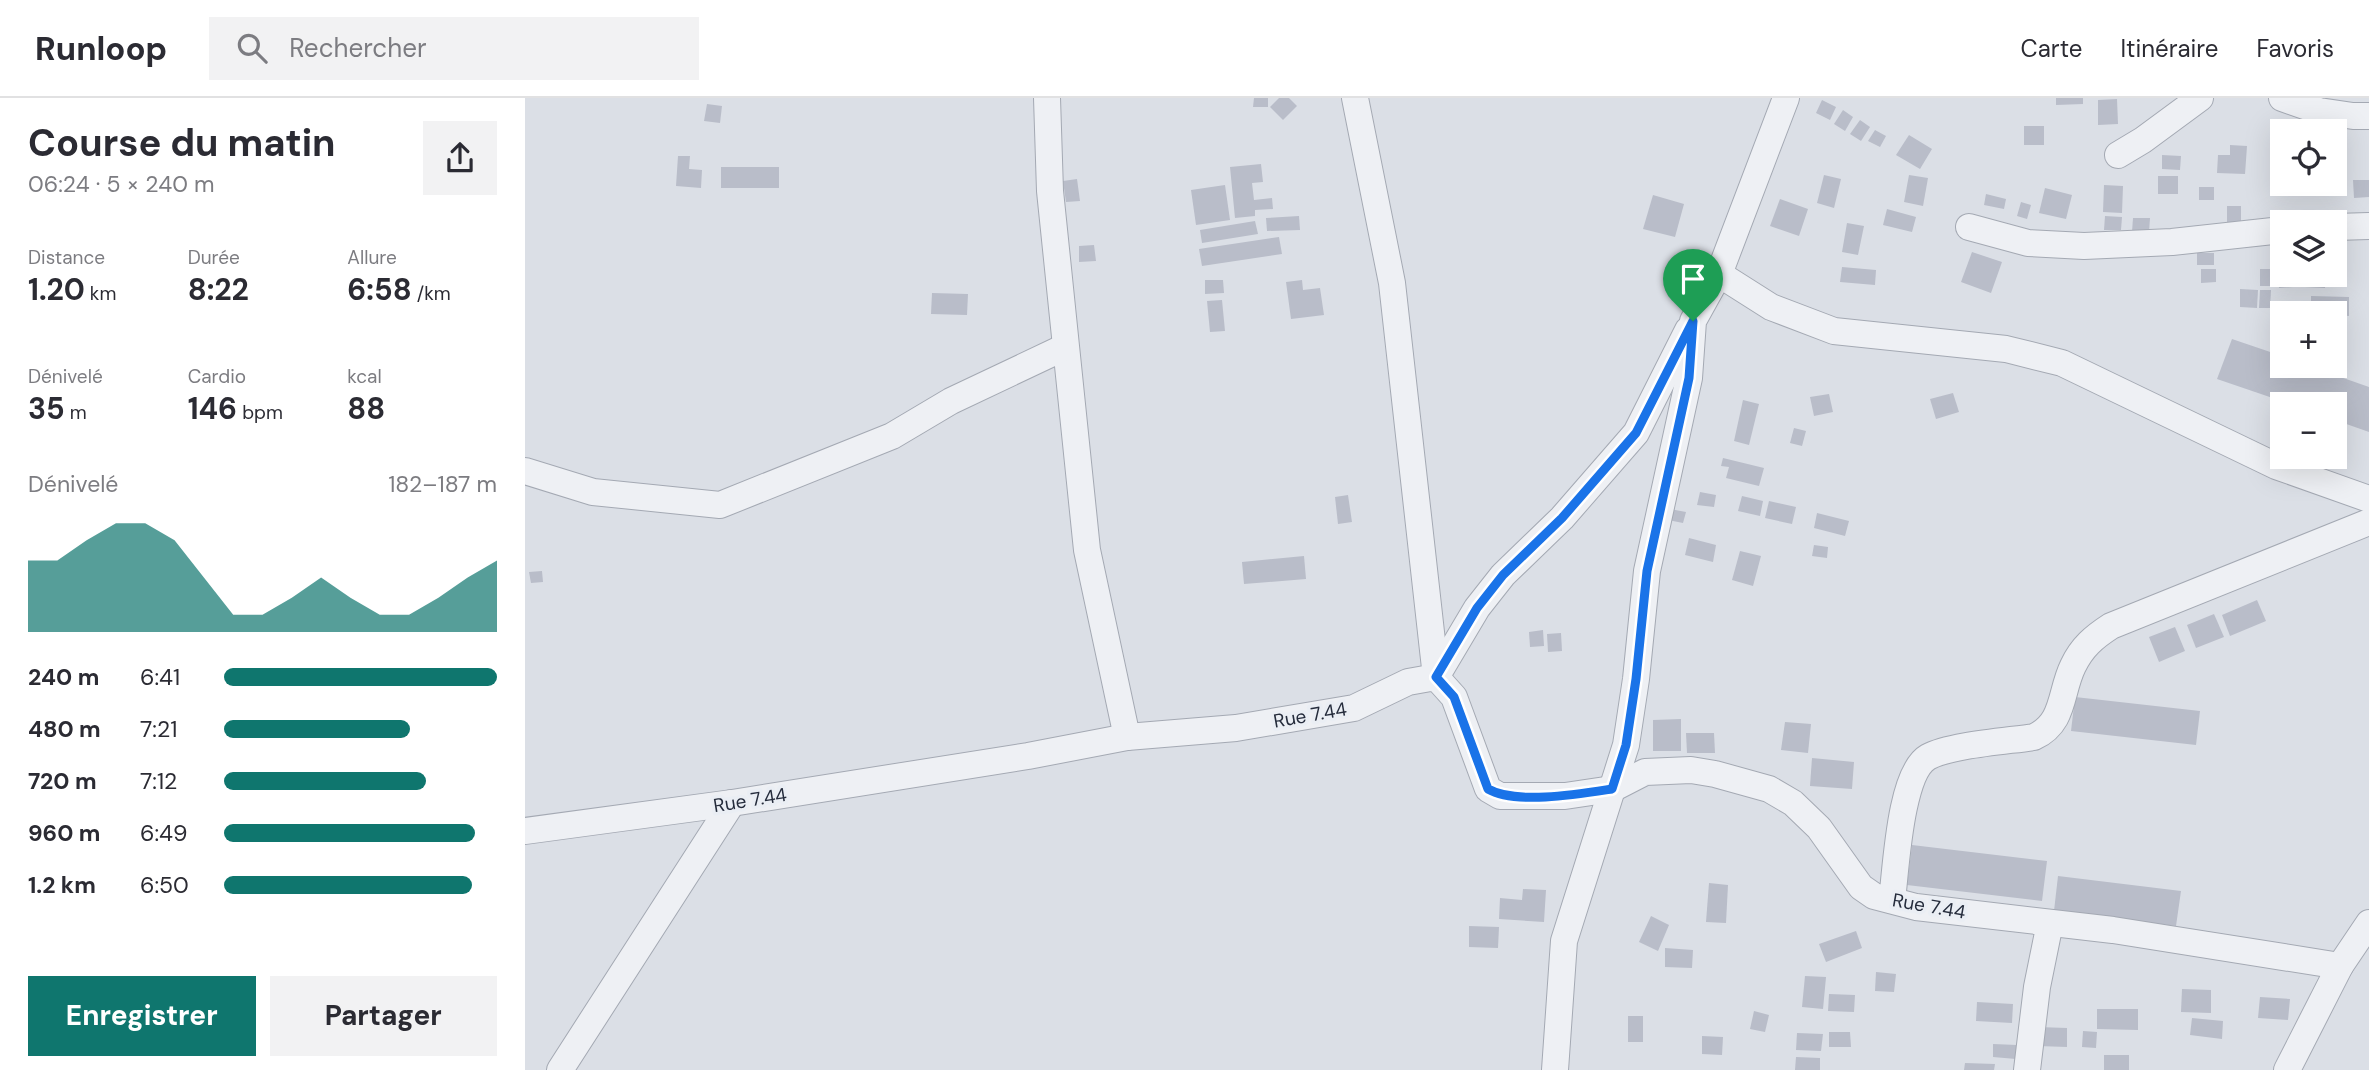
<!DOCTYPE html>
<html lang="fr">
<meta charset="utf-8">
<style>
body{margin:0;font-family:"DM Sans",sans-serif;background:#f2f2f3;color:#2b2b33;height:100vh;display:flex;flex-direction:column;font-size:26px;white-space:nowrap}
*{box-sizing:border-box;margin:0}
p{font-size:23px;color:#7c7c81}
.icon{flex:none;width:38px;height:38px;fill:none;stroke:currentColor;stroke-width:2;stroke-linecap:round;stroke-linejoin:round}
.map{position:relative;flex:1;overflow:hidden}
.sheet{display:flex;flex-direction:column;background:#fff;width:525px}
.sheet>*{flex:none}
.fabs{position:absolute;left:1745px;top:21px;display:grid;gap:14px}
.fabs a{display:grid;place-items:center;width:77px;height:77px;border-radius:0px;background:#fff;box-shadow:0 7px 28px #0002;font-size:35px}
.pin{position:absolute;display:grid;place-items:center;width:60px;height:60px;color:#fff;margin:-72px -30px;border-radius:50% 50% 50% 0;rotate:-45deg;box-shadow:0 0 7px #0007}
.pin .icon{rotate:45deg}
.round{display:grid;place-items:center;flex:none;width:74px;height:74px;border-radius:0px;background:#f2f2f3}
.headline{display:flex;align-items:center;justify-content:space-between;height:119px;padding:0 28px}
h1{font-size:38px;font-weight:700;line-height:52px}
.metrics{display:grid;grid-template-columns:repeat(3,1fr);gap:10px;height:119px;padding:7px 28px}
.metrics div{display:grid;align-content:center}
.metrics b{font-size:30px;font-weight:700}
.metrics small{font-size:19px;font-weight:400}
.metrics p{font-size:19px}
.chart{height:196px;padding:14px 28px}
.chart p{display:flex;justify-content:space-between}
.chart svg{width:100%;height:126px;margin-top:7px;fill:#0f766e;opacity:.7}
.action{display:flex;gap:14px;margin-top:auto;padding:14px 28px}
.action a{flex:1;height:80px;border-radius:0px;background:#0f766e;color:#fff;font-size:28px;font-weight:700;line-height:80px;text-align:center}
.action a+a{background:#f2f2f3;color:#2b2b33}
ul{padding:0 28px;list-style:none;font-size:23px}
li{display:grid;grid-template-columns:112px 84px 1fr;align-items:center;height:52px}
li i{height:18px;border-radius:9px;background:#0f766e}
header{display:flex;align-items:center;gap:42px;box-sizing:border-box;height:98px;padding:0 35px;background:#fff;border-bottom:2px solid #e1e1e2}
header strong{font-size:33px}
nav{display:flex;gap:38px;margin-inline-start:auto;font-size:24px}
.search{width:490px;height:63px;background:#f2f2f3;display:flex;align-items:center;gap:18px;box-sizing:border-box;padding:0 24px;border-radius:0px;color:#7c7c81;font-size:26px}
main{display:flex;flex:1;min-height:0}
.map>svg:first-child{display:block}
</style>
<header>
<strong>Runloop</strong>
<div class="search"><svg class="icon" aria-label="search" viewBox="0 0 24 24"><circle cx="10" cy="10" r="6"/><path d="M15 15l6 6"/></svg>Rechercher</div>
<nav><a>Carte</a><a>Itinéraire</a><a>Favoris</a></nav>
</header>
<main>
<section class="sheet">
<div class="headline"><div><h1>Course du matin</h1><p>06:24 · 5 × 240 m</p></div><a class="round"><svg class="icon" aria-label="share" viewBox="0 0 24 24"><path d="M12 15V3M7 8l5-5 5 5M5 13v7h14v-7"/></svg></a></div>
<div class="metrics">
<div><p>Distance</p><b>1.20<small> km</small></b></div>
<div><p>Durée</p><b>8:22</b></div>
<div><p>Allure</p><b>6:58<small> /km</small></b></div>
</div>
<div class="metrics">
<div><p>Dénivelé</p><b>35<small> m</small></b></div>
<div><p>Cardio</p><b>146<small> bpm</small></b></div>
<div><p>kcal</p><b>88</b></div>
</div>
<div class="chart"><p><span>Dénivelé</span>182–187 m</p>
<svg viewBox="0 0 160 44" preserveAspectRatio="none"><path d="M0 44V19L10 19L20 12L30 6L40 6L50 12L60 25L70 38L80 38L90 32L100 25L110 32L120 38L130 38L140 32L150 25L160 19V44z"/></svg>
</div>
<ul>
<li><b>240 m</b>6:41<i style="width:100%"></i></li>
<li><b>480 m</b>7:21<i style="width:68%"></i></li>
<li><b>720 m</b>7:12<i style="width:74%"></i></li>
<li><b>960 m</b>6:49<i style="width:92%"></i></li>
<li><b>1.2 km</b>6:50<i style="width:91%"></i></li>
</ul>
<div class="action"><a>Enregistrer</a><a>Partager</a></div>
</section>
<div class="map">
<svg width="1844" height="972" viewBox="0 0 1844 972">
<rect width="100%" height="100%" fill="#dbdfe6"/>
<g fill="#b9bdc9">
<polygon points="729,0 743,0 743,9 728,9"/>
<polygon points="754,0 764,0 772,8 758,22 745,9"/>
<polygon points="1531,0 1558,0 1558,6 1531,7"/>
<polygon points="1592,1 1593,26 1573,27 1573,2"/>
<polygon points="1297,2 1311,9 1305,22 1291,15"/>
<polygon points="182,6 197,8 195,25 179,23"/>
<polygon points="1318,12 1328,19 1320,33 1309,26"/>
<polygon points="1335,22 1345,29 1336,43 1325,36"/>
<rect x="1499" y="28" width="20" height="19"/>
<polygon points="1350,32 1361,38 1355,49 1343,43"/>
<polygon points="1384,37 1407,51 1395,71 1371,57"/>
<polygon points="1705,47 1722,48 1720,76 1692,75 1693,57 1705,57"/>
<polygon points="1637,57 1656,58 1655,72 1637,71"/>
<polygon points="153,58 165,58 164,71 177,72 176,90 151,88"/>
<polygon points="736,66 738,84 727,85 729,102 747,100 748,111 730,112 730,118 710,120 705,69"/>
<rect x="196" y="69" width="58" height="21"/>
<polygon points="1299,77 1316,81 1309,110 1292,105"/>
<polygon points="1384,77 1403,80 1398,108 1379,104"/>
<rect x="1633" y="78" width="20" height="18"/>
<polygon points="552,81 555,103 541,104 538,83"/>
<polygon points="1828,82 1844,82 1844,99 1829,100"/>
<polygon points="700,87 705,122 671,127 666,92"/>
<polygon points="1579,87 1598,88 1597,115 1578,114"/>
<rect x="1674" y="89" width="15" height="13"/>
<polygon points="1520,90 1547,97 1541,121 1514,115"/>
<polygon points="1461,96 1481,101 1479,111 1459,107"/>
<polygon points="1128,97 1159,106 1150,139 1118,131"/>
<polygon points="1255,101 1283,111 1274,138 1245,128"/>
<polygon points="1496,104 1506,107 1502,121 1492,118"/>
<rect x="1702" y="108" width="14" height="21"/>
<polygon points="1362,111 1391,119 1387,134 1358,127"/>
<polygon points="774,118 775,132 742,133 741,120"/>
<polygon points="1580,118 1597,119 1596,132 1579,132"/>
<polygon points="1608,120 1625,120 1624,134 1607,134"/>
<polygon points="730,123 733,136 677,145 675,132"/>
<polygon points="1322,125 1339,128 1333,157 1317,154"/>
<polygon points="754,139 757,156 677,168 674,151"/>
<polygon points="569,147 571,163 554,164 554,148"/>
<polygon points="1447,154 1477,164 1466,195 1436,184"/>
<rect x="1672" y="155" width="17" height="12"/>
<polygon points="1317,169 1351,172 1350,187 1315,184"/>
<polygon points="1676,171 1691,171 1691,184 1676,185"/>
<rect x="1735" y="171" width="13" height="17"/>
<polygon points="1753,171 1757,171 1757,177 1768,177 1768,189 1754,190"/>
<polygon points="1780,177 1801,177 1800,190 1780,189"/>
<polygon points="680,182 698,182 699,195 680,196"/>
<polygon points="777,182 778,192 795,190 799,217 766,221 761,184"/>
<polygon points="1715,191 1733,192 1732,210 1715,209"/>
<polygon points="1735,192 1746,192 1745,210 1734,210"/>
<polygon points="407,195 443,196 442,217 406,216"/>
<polygon points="1786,198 1824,199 1824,218 1786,215"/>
<polygon points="697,202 700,233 685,234 682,203"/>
<polygon points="1707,241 1757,258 1757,268 1784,268 1844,289 1844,334 1810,322 1810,306 1765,306 1692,281"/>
<polygon points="1428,295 1434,314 1411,321 1405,301"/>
<polygon points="1304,296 1308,314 1289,318 1285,299"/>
<polygon points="1218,302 1234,306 1224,347 1209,343"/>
<polygon points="1269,330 1281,333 1277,348 1265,345"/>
<polygon points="1198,360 1239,370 1234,388 1201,380 1204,369 1196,368"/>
<polygon points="1175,394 1191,397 1189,409 1172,407"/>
<polygon points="823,397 827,424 813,426 810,399"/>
<polygon points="1217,398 1238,403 1235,418 1213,413"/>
<polygon points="1244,403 1271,409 1267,426 1240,420"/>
<polygon points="1145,411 1161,414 1158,425 1143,422"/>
<polygon points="1292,415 1324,423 1320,438 1289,430"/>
<polygon points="1164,440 1191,447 1188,464 1160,457"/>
<polygon points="1289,447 1303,449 1302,460 1287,458"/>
<polygon points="1215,453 1236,458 1228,488 1207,482"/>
<polygon points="779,458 781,481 719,486 717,464"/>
<polygon points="17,473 18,484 6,485 4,474"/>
<polygon points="1732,502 1741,523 1705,538 1697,517"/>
<polygon points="1689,516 1699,539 1671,550 1662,527"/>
<polygon points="1650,529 1660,553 1634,564 1624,539"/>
<polygon points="1018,532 1019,548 1005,549 1004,534"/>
<polygon points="1036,535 1037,553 1023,554 1022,536"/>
<polygon points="1550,599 1675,613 1671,647 1546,633"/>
<polygon points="1156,621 1156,653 1128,653 1128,622"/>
<polygon points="1260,624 1286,626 1283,655 1256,652"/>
<polygon points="1161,635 1189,635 1190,655 1162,655"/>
<polygon points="1287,660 1329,664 1327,691 1285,688"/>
<polygon points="1387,747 1522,763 1517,803 1382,787"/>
<polygon points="1533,778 1656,793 1651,828 1529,813"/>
<polygon points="1184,785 1203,787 1201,825 1181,824"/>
<polygon points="998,791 1021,792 1019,824 974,821 975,800 997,802"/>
<polygon points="1126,818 1144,827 1133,853 1114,844"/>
<polygon points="944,828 974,829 973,850 944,849"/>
<polygon points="1331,833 1337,850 1301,864 1294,846"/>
<polygon points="1140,850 1168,852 1167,870 1140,869"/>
<polygon points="1351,874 1371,876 1369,894 1350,893"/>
<polygon points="1280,878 1301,879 1298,911 1277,909"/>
<polygon points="1657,891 1686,892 1686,915 1656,914"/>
<polygon points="1304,896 1330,897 1329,914 1303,913"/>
<polygon points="1735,899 1765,901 1763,922 1733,920"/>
<polygon points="1452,904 1488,906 1487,925 1451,923"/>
<polygon points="1572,911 1613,911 1613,932 1572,931"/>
<polygon points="1229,913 1244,917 1240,934 1225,931"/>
<rect x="1103" y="918" width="15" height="26"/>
<polygon points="1667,920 1698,923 1697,941 1665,937"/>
<polygon points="1513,929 1542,930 1542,949 1513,948"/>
<polygon points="1558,933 1572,934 1571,950 1557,949"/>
<polygon points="1304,934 1325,934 1326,949 1304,949"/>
<polygon points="1272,935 1298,936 1296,953 1271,952"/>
<polygon points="1177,938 1198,939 1197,957 1177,956"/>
<polygon points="1468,946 1492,947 1491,961 1468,959"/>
<rect x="1579" y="957" width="25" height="15"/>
<polygon points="1271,959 1295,960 1295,972 1270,972"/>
<polygon points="1440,965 1470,966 1469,972 1439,972"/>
</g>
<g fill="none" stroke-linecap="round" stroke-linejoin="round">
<defs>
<g id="minor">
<polyline points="522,0 525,93 562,452 602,639"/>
<polyline points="830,0 867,185 911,579"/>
<polyline points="1757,0 1794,13 1828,18 1844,18"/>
<polyline points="1593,57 1618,42 1675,0"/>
<polyline points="1444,129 1503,145 1559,148 1647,144 1757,132"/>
<polyline points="1810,129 1844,128"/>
<polyline points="1194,176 1246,209 1309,233 1481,251 1537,265 1751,368 1844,401"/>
<polyline points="0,373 68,394 195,407 367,338 426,303 540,249"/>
<polyline points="911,579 952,510 978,477 1037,420 1111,335 1163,232"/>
<polyline points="0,733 207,705 503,658 602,639 711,630 829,610 883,584 911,579 929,599 963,691 975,698 1040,698 1087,691 1120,674 1166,672 1190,676 1244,691 1268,705 1294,730 1336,789 1349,798 1391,809 1588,832 1815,868"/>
<path d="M1367,802C1371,771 1375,675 1403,659C1425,647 1483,643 1509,639C1540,625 1535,594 1548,568C1557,549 1569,539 1586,528L1844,424"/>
<polyline points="35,972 207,705"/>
<polyline points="1030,972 1039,843 1101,647 1111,581 1122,473 1164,280 1168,223 1194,176 1261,0"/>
<polyline points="1502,972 1512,889 1525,825"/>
<polyline points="1762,972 1815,868 1844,825"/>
</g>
</defs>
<use href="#minor" stroke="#a4a9b3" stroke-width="28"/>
<use href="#minor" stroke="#eef0f4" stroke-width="26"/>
</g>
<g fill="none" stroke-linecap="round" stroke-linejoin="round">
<defs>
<path id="route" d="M1168,223L1164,280L1122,473L1111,581L1101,647L1087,691C1055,696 991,707 963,691L929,599L911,579L952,510L978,477L1037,420L1111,335Z"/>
</defs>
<use href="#route" stroke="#fff" stroke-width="14"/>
<use href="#route" stroke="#1a73e8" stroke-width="9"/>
</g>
<g text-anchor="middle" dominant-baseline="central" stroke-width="7" stroke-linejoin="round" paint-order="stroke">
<g font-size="19" fill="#252c3c" stroke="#eaeef4">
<text transform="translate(785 617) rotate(-10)">Rue 7.44</text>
<text transform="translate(225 702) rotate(-9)">Rue 7.44</text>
<text transform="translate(1404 808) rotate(10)">Rue 7.44</text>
</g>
</g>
</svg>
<div class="fabs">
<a><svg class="icon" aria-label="locate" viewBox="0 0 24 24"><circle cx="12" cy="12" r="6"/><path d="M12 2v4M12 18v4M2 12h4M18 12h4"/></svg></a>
<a><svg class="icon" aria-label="layers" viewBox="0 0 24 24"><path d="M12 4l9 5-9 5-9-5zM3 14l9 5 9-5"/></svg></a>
<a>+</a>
<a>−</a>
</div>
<div class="pin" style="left:1168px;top:223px;background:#1e9e55"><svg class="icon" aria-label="arrive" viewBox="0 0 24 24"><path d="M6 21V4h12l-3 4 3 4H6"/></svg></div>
</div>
</main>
